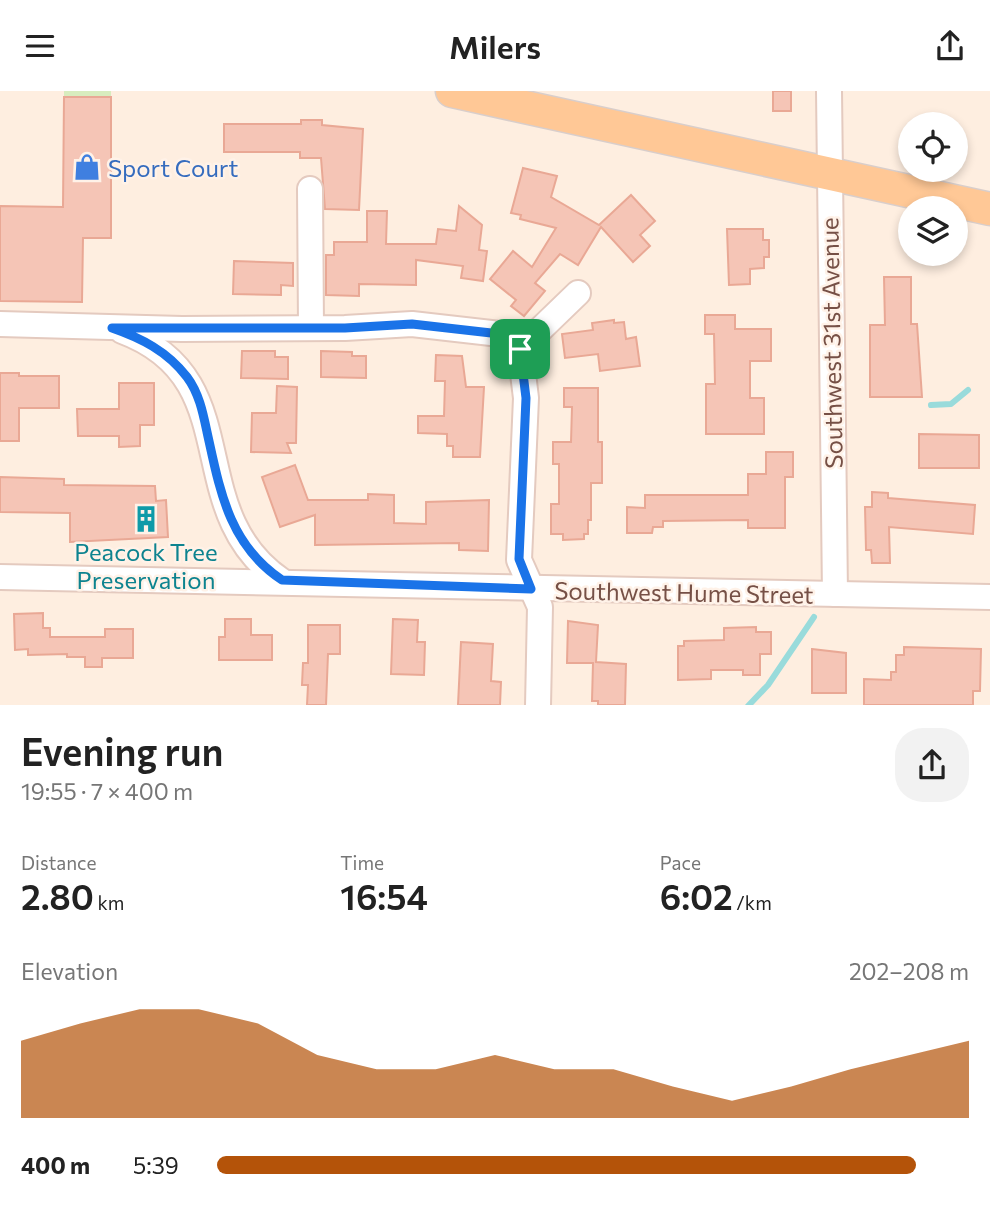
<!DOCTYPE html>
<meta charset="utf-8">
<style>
body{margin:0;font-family:Commissioner,sans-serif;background:#f2f2f2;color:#222;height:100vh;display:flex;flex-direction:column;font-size:26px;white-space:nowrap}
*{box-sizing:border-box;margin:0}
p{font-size:23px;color:#767676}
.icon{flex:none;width:38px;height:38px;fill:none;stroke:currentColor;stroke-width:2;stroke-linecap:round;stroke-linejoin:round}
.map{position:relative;height:614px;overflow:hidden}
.sheet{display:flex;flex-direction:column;background:#fff;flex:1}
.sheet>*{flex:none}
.buttons{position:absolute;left:898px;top:21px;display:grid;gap:14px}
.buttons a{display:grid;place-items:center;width:70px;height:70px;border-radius:50%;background:#fff;box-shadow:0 4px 10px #0003;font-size:35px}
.pin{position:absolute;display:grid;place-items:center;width:60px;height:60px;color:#fff;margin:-30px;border-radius:14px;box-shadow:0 4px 10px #0006}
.round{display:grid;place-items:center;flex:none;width:74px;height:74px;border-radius:28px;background:#f2f2f2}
.summary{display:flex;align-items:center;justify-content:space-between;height:119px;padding:0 21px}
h1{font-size:38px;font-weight:600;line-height:52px}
.stats{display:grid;grid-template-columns:repeat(3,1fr);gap:10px;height:119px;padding:7px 21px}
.stats div{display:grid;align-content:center}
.stats b{font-size:35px;font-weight:600}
.stats small{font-size:19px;font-weight:400}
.stats p{font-size:19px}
.chart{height:196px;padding:14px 21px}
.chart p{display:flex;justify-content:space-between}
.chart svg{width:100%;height:126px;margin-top:7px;fill:#b45309;opacity:.7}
ul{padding:0 21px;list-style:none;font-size:23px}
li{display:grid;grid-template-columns:112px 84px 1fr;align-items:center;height:52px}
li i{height:18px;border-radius:9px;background:#b45309}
header{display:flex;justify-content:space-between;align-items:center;height:91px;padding:0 21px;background:#fff;font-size:32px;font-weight:600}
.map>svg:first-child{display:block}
</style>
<header><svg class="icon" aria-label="menu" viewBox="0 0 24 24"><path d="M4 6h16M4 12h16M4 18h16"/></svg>Milers<svg class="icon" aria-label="share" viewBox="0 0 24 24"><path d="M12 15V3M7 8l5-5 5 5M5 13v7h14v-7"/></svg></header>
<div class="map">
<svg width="990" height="615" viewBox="0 0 990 615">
<rect width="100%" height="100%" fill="#feeee0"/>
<rect fill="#d8ecbe" x="64" y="0" width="47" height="6"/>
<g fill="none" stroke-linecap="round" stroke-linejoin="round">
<g stroke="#99dbdb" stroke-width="6">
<polyline points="931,314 951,313 968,299"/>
<polyline points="748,615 768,594 814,526"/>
</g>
</g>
<g fill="#f5c5b6" stroke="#e9a895" stroke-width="2">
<rect x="773" y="0" width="18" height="20"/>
<polygon points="64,6 111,6 111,147 83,147 82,211 0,210 0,115 63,116"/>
<polygon points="301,29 322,29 322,34 363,38 359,119 325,118 321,67 300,67 300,61 224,61 224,33 301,33"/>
<polygon points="523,77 557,85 551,106 599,134 631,104 655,130 640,144 650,155 633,171 601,136 578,174 560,163 535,192 545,200 524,225 511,215 516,209 490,188 513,160 532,176 556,137 520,128 521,124 511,122"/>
<polygon points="459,115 482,134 479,159 487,160 483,190 461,187 463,175 416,169 416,194 359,193 359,205 326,204 326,164 334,164 334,151 367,151 367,120 387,120 386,153 436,153 438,138 456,140"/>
<polygon points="727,138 763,138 763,149 769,149 769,166 764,166 764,177 750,178 750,193 729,194"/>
<polygon points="234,170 293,172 293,195 281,194 281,204 233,203"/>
<polygon points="884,186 911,186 911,233 917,233 922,306 870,306 870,234 885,234"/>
<polygon points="705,224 735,224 735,238 771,238 771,270 750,270 750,307 764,307 764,343 706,343 706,293 715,293 714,243 705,243"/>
<polygon points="614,229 614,232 624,231 626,248 636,246 640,275 600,280 598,263 565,267 562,243 593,239 592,232"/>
<polygon points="242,260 275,260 275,266 288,266 288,288 241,287"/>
<polygon points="321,260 352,261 352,265 366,265 366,287 321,286"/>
<polygon points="436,264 462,265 466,296 484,296 480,366 453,366 453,355 447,355 447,343 418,342 418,325 444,325 445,290 435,290"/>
<polygon points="0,282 19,282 19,285 59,285 59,317 19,317 19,350 0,350"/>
<polygon points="119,292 154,292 154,334 140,334 140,355 119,356 119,345 78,345 77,318 119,318"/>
<polygon points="277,295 297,296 296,352 287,352 291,362 251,361 252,322 276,322"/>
<polygon points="564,297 598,297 598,351 602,351 602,392 591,392 591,429 588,429 588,443 584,443 584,448 563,449 563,443 551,443 551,413 559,413 559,373 553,373 553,351 571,351 572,316 564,316"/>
<polygon points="919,343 979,344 979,377 919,377"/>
<polygon points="766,361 793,361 793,386 785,386 785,437 748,437 748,429 663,430 663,436 653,436 652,442 627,442 627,416 645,417 645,404 748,404 748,383 766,383"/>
<polygon points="295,374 308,409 368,409 368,403 394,404 394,432 426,433 426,411 489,409 488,460 459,459 459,452 315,454 315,424 280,436 262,386"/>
<polygon points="0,386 64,388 64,394 155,395 156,410 166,409 168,446 70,451 70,422 0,421"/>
<polygon points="872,401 888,402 888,407 975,414 973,443 889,436 890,472 872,472 871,459 866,459 865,416 872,416"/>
<polygon points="43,522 43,537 50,537 50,546 105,546 105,538 133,538 133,567 102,567 102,576 85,576 85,566 67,566 67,563 28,564 28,558 15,559 14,523"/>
<polygon points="225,528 251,528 251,544 272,544 272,569 219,569 219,546 225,546"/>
<polygon points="393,528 418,529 417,551 425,551 424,584 391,583"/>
<polygon points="568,530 598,534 596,571 626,573 625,614 598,614 598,610 592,610 593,572 567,572"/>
<polygon points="308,534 340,534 340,563 328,563 326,614 307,614 308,594 302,594 303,572 308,572"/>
<polygon points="756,536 756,541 771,541 771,563 760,563 760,584 743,584 743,579 711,579 711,588 678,589 678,555 684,555 684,550 724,549 724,537"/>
<polygon points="461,551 493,553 491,590 501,591 500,614 458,614"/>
<polygon points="904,556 981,558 980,600 973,600 973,614 864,614 864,588 891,589 891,581 896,581 896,564 904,564"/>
<polygon points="812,558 846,562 846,602 812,602"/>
</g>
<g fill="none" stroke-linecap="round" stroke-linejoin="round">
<defs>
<g id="minor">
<polyline points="829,0 835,503"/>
<polyline points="310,98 311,236"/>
<polyline points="0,233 182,238 345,237 412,233 500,243 520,258"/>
<path d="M122,240C251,288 178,419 282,490"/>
<polyline points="520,258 526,307 519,469 540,516 538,615"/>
<polyline points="520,258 578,202"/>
<polyline points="0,486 990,506"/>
</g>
<polyline id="major" points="452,0 990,118"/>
</defs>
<use href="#minor" stroke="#e4cabf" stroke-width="28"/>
<use href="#major" stroke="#d9cecb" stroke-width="35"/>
<use href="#minor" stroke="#fff" stroke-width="24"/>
<use href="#major" stroke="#ffc896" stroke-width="32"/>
</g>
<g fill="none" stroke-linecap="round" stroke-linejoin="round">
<defs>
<path id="route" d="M412,233L500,243L520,258L526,307L519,468L531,498L282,489C229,454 220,400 207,341C203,322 199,302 187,286C167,260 141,247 112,237H345Z"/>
</defs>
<use href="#route" stroke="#fff" stroke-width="14"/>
<use href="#route" stroke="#1a73e8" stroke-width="9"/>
</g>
<defs>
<symbol id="shop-bare" viewBox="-9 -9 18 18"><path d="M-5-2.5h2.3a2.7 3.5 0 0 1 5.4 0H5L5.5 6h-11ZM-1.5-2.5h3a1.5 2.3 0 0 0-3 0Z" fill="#3f7fe0" stroke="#fff2e8" stroke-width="2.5" paint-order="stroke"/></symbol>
<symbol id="building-bare" viewBox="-9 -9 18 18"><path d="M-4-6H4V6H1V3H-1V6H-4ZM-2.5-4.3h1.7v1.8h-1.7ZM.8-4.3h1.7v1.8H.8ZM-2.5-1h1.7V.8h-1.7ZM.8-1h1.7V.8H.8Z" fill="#0f9aa8" stroke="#fff2e8" stroke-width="2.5" paint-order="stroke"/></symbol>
</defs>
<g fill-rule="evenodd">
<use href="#shop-bare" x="68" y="57" width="38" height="38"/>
<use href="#building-bare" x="127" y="409" width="38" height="38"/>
</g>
<g text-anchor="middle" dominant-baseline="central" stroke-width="5" stroke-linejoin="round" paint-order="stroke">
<g font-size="24" fill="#366cbe" stroke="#fff2e8" text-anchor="start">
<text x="108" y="76">Sport Court</text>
</g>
<g font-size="24" fill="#765046" stroke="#fff2e8">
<text transform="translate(831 252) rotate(-91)">Southwest 31st Avenue</text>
<text transform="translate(684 501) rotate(1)">Southwest Hume Street</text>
</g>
<g font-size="24" fill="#0d838f" stroke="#fff2e8">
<text x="146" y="460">Peacock Tree<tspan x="146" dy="28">Preservation</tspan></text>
</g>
</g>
</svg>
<div class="buttons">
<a><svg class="icon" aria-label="locate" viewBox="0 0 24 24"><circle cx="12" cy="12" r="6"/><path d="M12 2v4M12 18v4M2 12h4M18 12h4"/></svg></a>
<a><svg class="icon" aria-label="layers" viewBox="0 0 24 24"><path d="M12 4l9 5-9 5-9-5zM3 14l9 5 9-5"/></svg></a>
</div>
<div class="pin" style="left:520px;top:258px;background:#1e9e55"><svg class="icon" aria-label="arrive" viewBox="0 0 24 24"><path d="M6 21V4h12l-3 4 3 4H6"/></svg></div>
</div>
<section class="sheet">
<div class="summary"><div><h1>Evening run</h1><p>19:55 · 7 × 400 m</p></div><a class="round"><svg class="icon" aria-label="share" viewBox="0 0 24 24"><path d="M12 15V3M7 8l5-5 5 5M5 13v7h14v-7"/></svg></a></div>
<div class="stats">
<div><p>Distance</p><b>2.80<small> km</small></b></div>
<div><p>Time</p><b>16:54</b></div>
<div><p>Pace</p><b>6:02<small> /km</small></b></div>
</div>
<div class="chart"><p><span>Elevation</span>202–208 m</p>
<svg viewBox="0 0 160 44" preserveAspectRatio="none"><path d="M0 44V17L10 11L20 6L30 6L40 11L50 22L60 27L70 27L80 22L90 27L100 27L110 33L120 38L130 33L140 27L150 22L160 17V44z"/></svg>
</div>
<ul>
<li><b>400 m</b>5:39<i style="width:93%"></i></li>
</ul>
</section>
